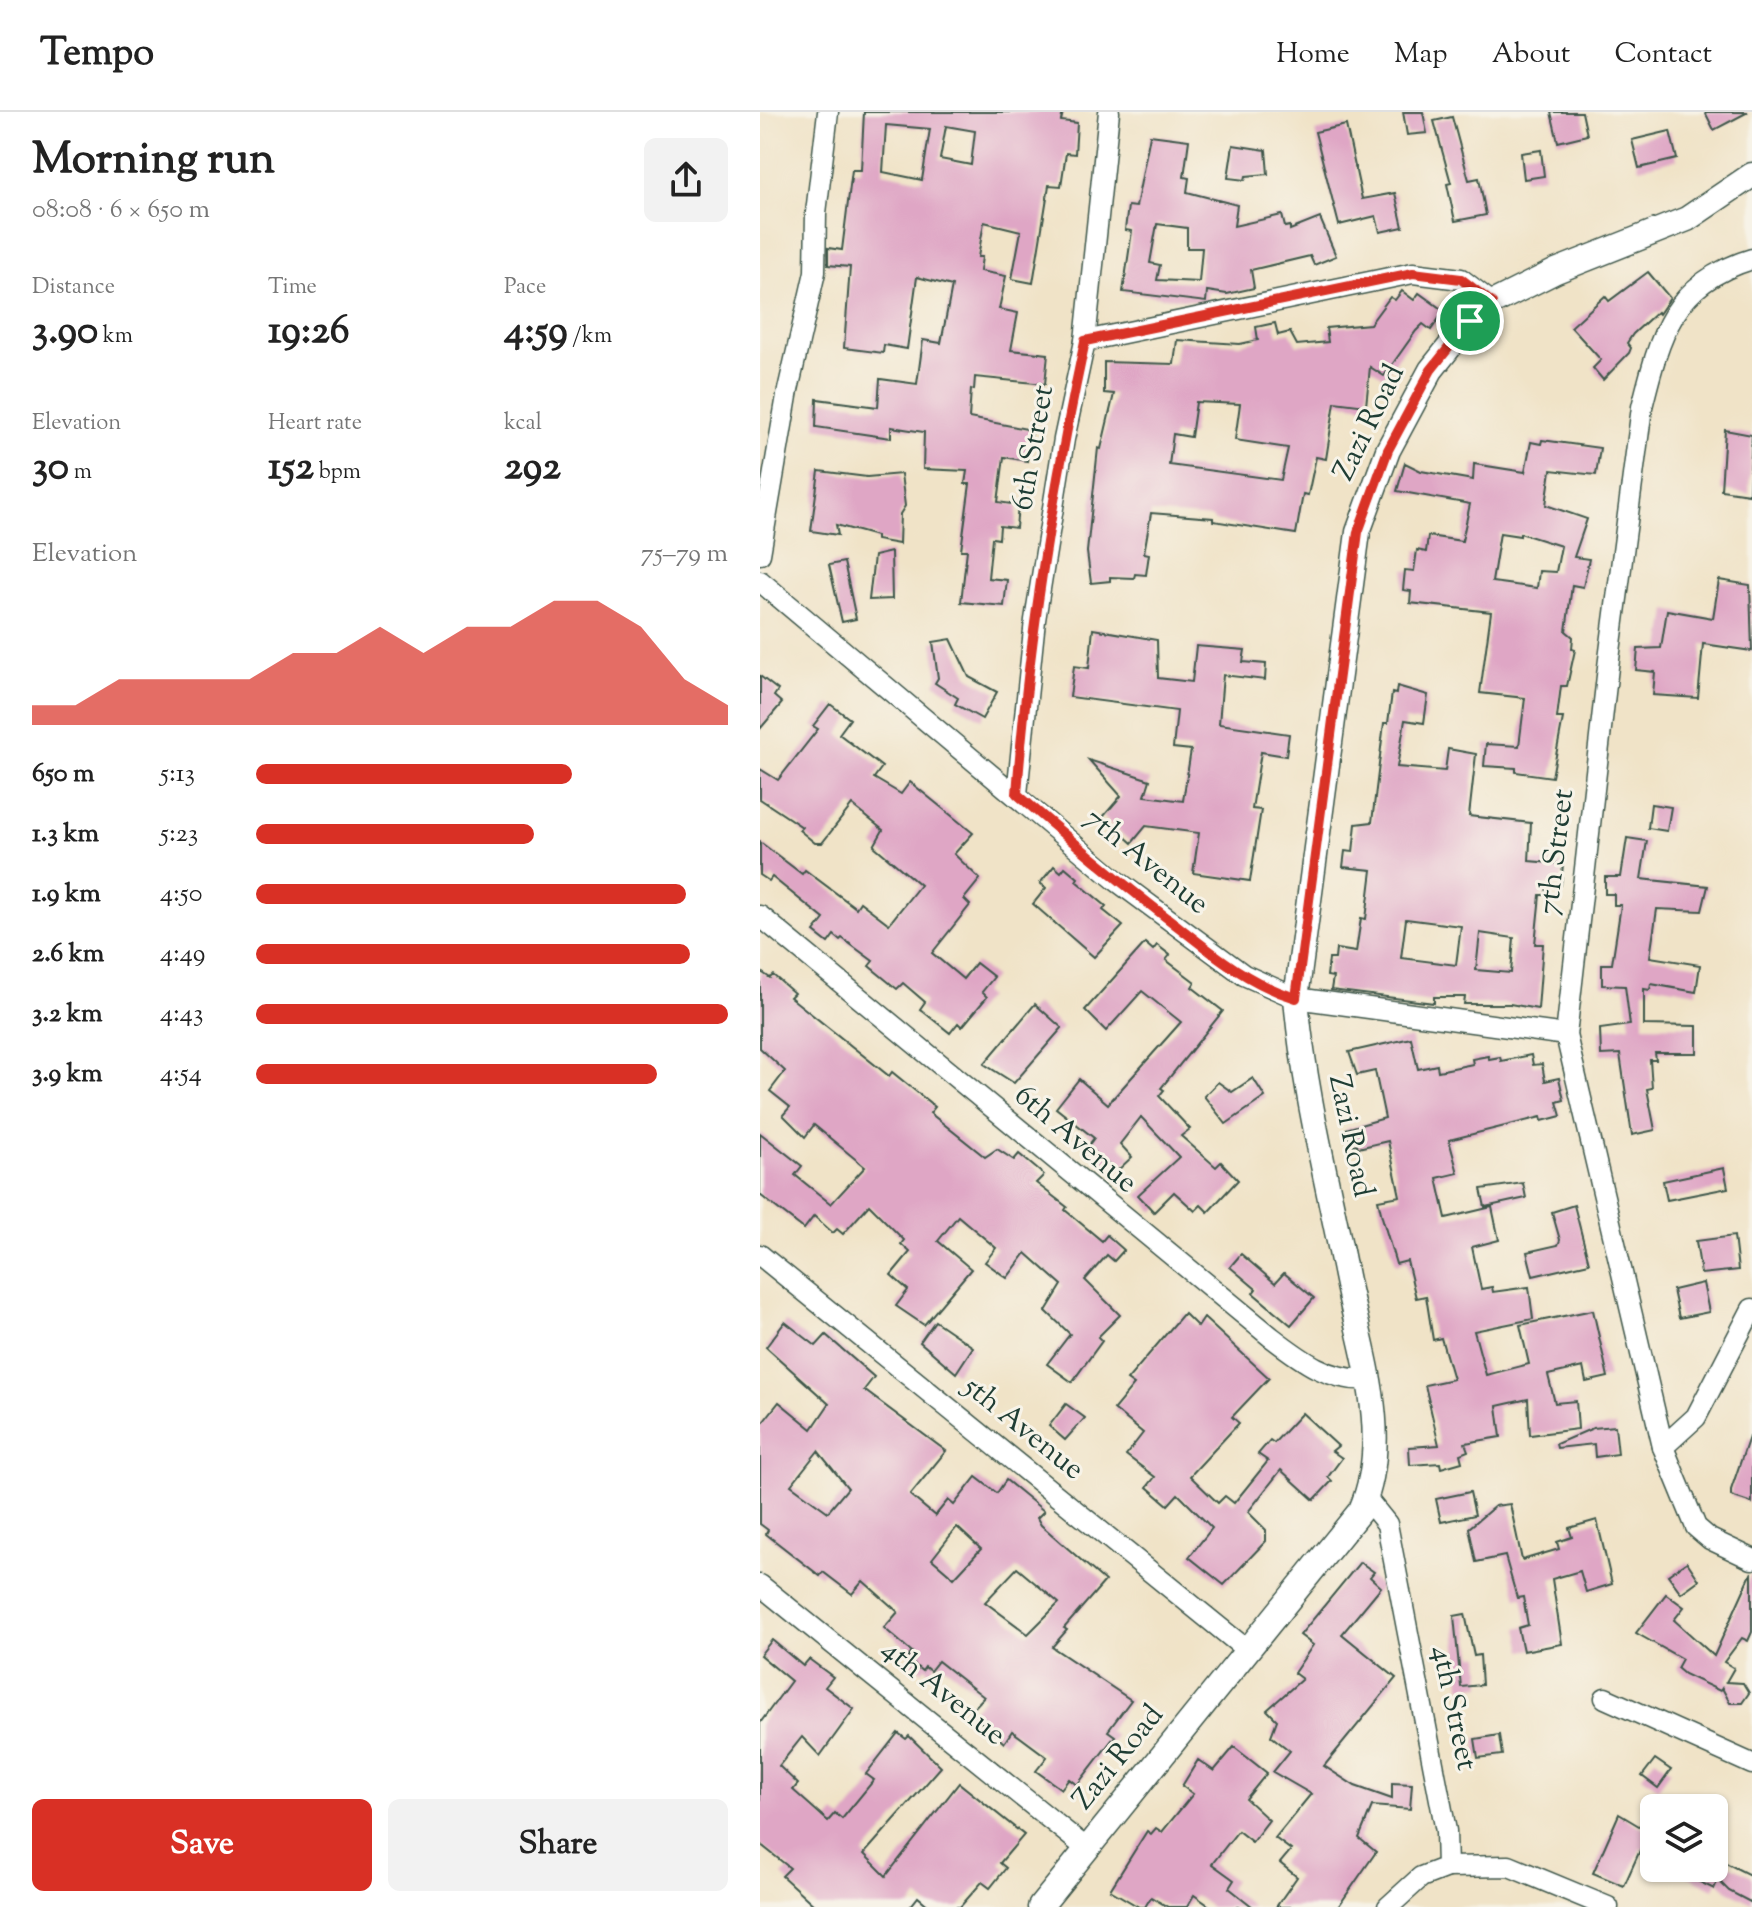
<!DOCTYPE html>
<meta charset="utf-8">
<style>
body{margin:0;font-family:"Sorts Mill Goudy",serif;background:#f2f2f2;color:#222;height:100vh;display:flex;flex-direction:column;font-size:30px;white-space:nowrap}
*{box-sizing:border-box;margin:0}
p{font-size:26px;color:#767676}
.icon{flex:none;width:44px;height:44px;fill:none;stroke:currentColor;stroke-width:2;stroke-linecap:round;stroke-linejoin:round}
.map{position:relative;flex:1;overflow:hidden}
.drawer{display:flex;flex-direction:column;background:#fff;width:760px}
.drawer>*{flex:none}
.controls{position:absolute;left:880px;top:1682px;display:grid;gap:16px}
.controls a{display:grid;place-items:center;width:88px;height:88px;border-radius:12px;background:#fff;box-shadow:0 2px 6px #0004;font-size:40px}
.pin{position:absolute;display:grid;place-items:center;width:68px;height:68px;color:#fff;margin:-34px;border:4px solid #fff;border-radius:50%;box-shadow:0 2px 8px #0007}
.round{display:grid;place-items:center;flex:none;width:84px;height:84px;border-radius:12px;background:#f2f2f2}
.summary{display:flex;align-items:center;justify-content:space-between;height:136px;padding:0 32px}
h1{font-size:44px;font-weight:700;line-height:60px}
.metrics{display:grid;grid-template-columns:repeat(3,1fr);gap:12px;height:136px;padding:8px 32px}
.metrics div{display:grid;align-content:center}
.metrics b{font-size:40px;font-weight:700}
.metrics small{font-size:22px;font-weight:400}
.metrics p{font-size:22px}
.chart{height:224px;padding:16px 32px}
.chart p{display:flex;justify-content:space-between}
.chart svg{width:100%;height:144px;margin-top:8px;fill:#d93025;opacity:.7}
.action{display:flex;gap:16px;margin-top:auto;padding:16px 32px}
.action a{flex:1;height:92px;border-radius:12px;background:#d93025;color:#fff;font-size:32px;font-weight:700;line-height:92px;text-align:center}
.action a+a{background:#f2f2f2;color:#222}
ul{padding:0 32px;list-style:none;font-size:26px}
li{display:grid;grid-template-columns:128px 96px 1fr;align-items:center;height:60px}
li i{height:20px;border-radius:10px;background:#d93025}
header{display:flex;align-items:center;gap:48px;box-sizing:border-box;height:112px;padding:0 40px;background:#fff;border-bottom:2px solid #e0e0e0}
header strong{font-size:38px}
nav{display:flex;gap:44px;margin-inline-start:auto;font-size:28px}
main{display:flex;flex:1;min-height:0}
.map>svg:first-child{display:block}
</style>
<header>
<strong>Tempo</strong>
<nav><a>Home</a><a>Map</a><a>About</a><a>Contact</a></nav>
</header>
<main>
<section class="drawer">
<div class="summary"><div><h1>Morning run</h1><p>08:08 · 6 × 650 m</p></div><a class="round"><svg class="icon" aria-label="share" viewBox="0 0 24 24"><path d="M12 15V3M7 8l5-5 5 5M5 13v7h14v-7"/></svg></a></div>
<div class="metrics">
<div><p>Distance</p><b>3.90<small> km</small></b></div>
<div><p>Time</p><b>19:26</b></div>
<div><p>Pace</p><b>4:59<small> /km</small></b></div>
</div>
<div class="metrics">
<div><p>Elevation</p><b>30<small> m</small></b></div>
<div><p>Heart rate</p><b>152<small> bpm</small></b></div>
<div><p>kcal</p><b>292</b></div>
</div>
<div class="chart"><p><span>Elevation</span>75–79 m</p>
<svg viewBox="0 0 160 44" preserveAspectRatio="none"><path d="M0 44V38L10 38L20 30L30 30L40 30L50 30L60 22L70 22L80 14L90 22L100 14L110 14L120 6L130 6L140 14L150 30L160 38V44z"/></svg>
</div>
<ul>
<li><b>650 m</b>5:13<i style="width:67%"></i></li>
<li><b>1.3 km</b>5:23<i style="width:59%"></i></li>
<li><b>1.9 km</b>4:50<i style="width:91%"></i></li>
<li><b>2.6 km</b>4:49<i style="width:92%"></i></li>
<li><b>3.2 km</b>4:43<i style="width:100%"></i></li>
<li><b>3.9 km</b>4:54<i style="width:85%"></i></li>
</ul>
<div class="action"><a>Save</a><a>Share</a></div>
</section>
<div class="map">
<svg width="992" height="1795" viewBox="0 0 992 1795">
<rect width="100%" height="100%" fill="#f7f3e8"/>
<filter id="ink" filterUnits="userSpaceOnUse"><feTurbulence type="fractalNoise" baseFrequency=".0125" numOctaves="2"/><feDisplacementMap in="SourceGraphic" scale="16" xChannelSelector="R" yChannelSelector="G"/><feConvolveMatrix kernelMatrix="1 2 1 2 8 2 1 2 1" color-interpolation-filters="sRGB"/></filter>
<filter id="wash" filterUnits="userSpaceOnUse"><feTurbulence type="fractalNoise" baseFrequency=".006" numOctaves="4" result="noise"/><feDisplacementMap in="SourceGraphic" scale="32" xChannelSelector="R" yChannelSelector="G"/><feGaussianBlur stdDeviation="1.8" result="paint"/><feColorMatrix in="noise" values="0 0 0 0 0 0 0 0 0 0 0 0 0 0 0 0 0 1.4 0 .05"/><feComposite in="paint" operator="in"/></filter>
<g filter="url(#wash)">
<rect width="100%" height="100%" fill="#f0e3c7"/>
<g id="blocks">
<g fill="#dfa6c5" fill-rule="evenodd">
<path d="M104,0H303L301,9L317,11L315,42L306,41L301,74L289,73L273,171L252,167L261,119L224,110L218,145H222L220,159L246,164L239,197L258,201L251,238L288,242L285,272L215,265L214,278L211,277L209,306L272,318L267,349L244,345L238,390L258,393L256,416L240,414L239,427L232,426L228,466L247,468L244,494L201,490L207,438H201L210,372H205L207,359L163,357L164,320L131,315V326L56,315L57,287L118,295L120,267L157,272L163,228L181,231L192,174L157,165L147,237L124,233L123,241L84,236L90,155L68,153V136L82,138L92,58H101ZM126,13L170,17L162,68L123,60ZM186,14L215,19L211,53L180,47Z"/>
<polygon points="643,0 663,0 667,21 647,23"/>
<polygon points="791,0 822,0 827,23 798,30"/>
<polygon points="945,0 988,0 954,18"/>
<polygon points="692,5 709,68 719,66 726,103 695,109 687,72 691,71 674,9"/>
<polygon points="586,13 602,87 635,81 643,115 620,120 616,104 579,113 555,20"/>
<polygon points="910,19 917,47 879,56 872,28"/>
<path d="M390,23L429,28L424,65L429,66L427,80L477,93L474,114L522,103L525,115L530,114V118L560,106L576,144L554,153L550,144L491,158L494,176L467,182L447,179L446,190L363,180L372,119L365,118L368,94L376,95ZM397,112L427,116V136H442L439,170L397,168L400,153L390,151Z"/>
<polygon points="473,33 506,38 508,62 486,64 485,68 468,66"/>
<polygon points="781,38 784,64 764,67 761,41"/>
<polygon points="888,160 910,186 899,202 897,200 873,222 867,231 871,236 869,241 843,268 833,256 841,248 811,215 845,184 849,189"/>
<path d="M642,179L654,188L659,181L684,199L671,218L663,212L656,219L624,264L610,255L606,294L575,290L566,347L556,345L548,383L543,382L536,422L453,409V406L391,401L384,441L389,442L386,463L375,462L374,466L350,465V469L331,471L327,440L338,336L341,337L354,282L344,281V250L414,252L417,228L480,232L498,228L496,215L515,211L518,223L530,220L537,233L568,230L566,216L610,212L630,185L635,188ZM436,290L480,292L475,328L528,336L521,368L409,353L413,322L431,325Z"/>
<polygon points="965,318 992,323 989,382 961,378"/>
<path d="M782,328L840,336L836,363L791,358L786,393L827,407L814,445L829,447L823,475L812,473L806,519L813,525L812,537L815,538L807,574H801L797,606H803L792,665L756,660V656L724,654L726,632L759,634L765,586L720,581L731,500L650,491L651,479L643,478L645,458L654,459L657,438L666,440L668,424L702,429L710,392L637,379L645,351L661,359L713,368L714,352L765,360L771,330L781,332ZM740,421L760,424V421L801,434L796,460L779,459L777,476L732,470Z"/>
<polygon points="59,359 107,365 141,362 145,394 140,402 139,432 116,428 116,424 76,413 78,423 51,419"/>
<polygon points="131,440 132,487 109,488 114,444"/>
<polygon points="84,450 96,507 82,510 69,453"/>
<polygon points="959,468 990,473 992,539 943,532 938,586 893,583 895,560 876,558 878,537 901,536 907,498 953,506"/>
<polygon points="333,517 397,528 398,566 432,570 436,534 485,538 483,550 506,552 505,568 463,563 459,612 529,622 526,644 501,640 492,697 501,698 490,769 433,761 439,721 386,714 372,731 343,705 361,684 329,648 390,668 385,684 423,689 431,638 413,636 417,599 310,585 314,554 329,556"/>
<polygon points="191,527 209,565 237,580 222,607 195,592 198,586 175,571 178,566 173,530"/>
<polygon points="0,564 18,578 14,584 22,591 0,617"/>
<path d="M637,574L668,583L664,611L645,608L637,655L685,659L688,637L716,642L709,704L771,711L769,749L803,752L801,773L787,772L786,783H780L775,832H783L778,897L750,892H704L705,885H674V891L571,878L573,865L567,864L569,847H575L576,837L596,840L601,806L606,807L612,758L583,755L585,739L593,740L596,712L612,710L624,611H628L632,581L636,582ZM646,807L701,814L696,853L641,846ZM720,821L754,826L751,861L716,858Z"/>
<polygon points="70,592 90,607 79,622 122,655 114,666 141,682 150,670 213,721 194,742 220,767 204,787 210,793 172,841 203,867 216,851 234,865 222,880 227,885 202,915 198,911 190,921 160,897 165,890 143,871 137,877 109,854 113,849 82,826 80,828 74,823 68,831 54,820 64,807 12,765 9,769 0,763 0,730 42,762 45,758 96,796 100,790 129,812 160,773 114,734 123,718 92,693 62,731 55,731 39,718 42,715 0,687 0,657 18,668 58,617 53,614"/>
<polygon points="891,692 911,695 907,719 888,716"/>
<polygon points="867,726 887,729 881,767 948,774 942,799 897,797 890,845 940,853 936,880 891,872 890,878 884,877 884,913 937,914 937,941 895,941 896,948 890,948 892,976 887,977 895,1018 872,1023 860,942 841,943 840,917 870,913 865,874 842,873 842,852 852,852 861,793 854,793 854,782 845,782 845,765 861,765"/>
<polygon points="294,754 301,760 305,755 318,766 316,769 346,794 343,798 363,814 334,845 273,792 286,776 280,771"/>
<polygon points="385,831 393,838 397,833 410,843 406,848 435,870 432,875 463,899 401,976 404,978 399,984 430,1017 421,1024 456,1055 461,1050 478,1068 448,1100 441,1093 435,1099 414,1080 394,1100 378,1083 419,1045 381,1005 360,1032 372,1045 356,1060 328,1034 334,1026 296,996 319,967 348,992 421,910 382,879 346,919 325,898"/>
<polygon points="0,859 10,866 13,863 34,881 30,885 129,964 132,960 175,995 170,1001 225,1045 237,1037 254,1048 259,1042 284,1063 276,1071 307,1095 305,1098 342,1129 347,1123 364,1138 354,1149 347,1143 325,1168 360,1203 338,1225 342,1229 312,1270 287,1252 310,1222 286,1199 302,1173 266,1141 247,1166 225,1150 236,1136 198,1104 178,1129 211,1157 164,1213 136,1194 148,1178 131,1163 150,1140 141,1132 144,1128 109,1093 83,1122 77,1117 73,1121 54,1104 44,1117 0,1083 0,1021 42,1054 35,1063 71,1092 105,1055 54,1013 45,1025 23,1003 30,995 10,979 25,959 0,936"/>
<polygon points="275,892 302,916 254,971 224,952"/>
<polygon points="651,926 658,957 677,953 678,959 713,952 712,947 728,944 729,947 740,945 741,949 771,943 773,953 782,952 785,969 799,966 804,988 797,990 801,1004 782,1009 781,1005 689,1028 698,1061 677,1066 686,1106 732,1095 739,1128 712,1135 721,1177 732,1175 733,1180 769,1175 773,1207 714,1219 726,1263 769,1252 760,1213 833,1198 848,1265 826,1270 823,1255 788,1263 795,1291 816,1289 818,1317 770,1323 768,1287 737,1294 741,1325 705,1331 708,1339 700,1342 702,1350 681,1356 680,1351 650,1353 649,1335 679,1333 665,1273 693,1267 681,1226 673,1228 666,1184 656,1186 647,1149 636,1152 622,1105 618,1088 640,1084 628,1029 598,1036 597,1032 590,1034 586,1017 625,1006 615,959 597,963 589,940"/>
<polygon points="493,966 505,985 466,1012 444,984 458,970 472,980"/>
<polygon points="964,1056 968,1076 907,1088 903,1069"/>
<polygon points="763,1071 766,1086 725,1095 721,1077"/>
<polygon points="814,1093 829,1151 773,1164 767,1140 798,1133 800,1128 792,1100"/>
<polygon points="974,1124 978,1158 941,1162 936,1129"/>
<polygon points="481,1142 515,1171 524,1161 554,1186 531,1213 493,1181 496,1177 470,1155"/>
<polygon points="943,1171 949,1200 919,1206 913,1178"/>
<polygon points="424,1201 438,1215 444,1206 509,1266 472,1305 479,1311 430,1364 458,1391 465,1384 474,1391 508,1349 498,1342 510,1328 514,1331 542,1301 578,1334 572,1339 582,1346 568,1365 572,1369 554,1388 521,1358 488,1400 506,1418 506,1429 464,1473 429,1445 452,1416 418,1382 408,1393 387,1375 395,1365 366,1343 383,1321 354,1297 374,1273 367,1268"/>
<polygon points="175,1209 213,1235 196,1261 160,1230"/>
<path d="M25,1210L56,1234L66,1223L114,1265L104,1278L186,1339L150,1383L175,1404L188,1388L194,1393L216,1365L237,1381L246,1368L284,1399L277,1406L281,1413L345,1469L304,1516L307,1518L292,1535L371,1588L348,1619L355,1624L317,1673L309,1667L301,1677L276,1659L287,1645L252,1619L244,1631L210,1600L224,1585L178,1549L170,1559L165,1555L162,1559L147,1547L152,1540L124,1516L138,1500L103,1469L92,1482L63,1460L60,1464L6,1422L8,1418L0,1412V1314L19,1290L52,1317L69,1292L6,1235ZM58,1339L88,1376L68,1400L31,1373ZM197,1415L221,1437L194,1466L172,1447ZM257,1456L299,1491L268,1522L225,1490Z"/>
<polygon points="306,1292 325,1306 305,1328 289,1314"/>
<polygon points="855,1314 858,1342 835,1345 834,1332 797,1336 796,1332 833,1316"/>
<polygon points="989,1325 992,1326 992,1391 971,1384 971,1378"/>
<polygon points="710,1380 715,1403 681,1410 676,1387"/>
<polygon points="750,1392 762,1448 799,1437 797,1430 812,1425 809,1416 837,1408 852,1472 826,1480 820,1459 792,1467 802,1532 763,1539 758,1516 768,1513 763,1485 757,1486 745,1444 716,1450 709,1416 735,1394"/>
<polygon points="600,1450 614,1460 610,1465 621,1475 582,1522 636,1566 564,1654 595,1674 632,1687 632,1671 652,1672 650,1697 612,1694 599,1726 616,1740 578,1795 516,1795 537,1765 520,1751 531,1738 515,1726 551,1682 513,1660 530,1639 511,1624 517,1608 507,1598 542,1567 534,1561 553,1533 540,1523"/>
<polygon points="927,1450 939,1468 921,1481 908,1463"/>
<polygon points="992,1460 992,1520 988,1529 982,1526 964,1550 974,1556 966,1570 983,1571 989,1581 982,1591 970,1591 962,1576 960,1579 924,1562 917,1556 922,1547 876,1521 906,1482 924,1495 914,1508 954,1544"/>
<polygon points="705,1502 714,1544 720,1543 722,1573 701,1575 694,1504"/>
<polygon points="12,1528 43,1554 49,1547 73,1565 65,1575 94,1597 60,1644 42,1625 19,1654 38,1672 33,1678 68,1709 75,1701 82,1707 114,1668 106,1662 138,1621 146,1627 149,1624 181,1655 104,1742 126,1764 199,1671 264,1723 240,1751 246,1756 230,1776 222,1770 200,1795 170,1795 158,1785 150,1795 56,1795 22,1764 30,1756 0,1732 0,1611 31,1569 0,1543"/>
<polygon points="739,1623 742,1643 718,1646 715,1627"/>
<polygon points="474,1635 507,1661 486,1687 509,1708 492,1730 478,1719 452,1752 474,1768 469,1776 493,1795 451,1795 434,1783 427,1795 408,1795 391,1785 385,1795 379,1795 350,1778 387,1719 391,1722 396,1716 402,1720 433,1682 422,1674 438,1648 454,1659"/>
<polygon points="895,1647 911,1658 898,1676 882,1664"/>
<polygon points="859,1702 894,1723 894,1746 881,1736 864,1774 833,1761"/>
<polygon points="954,1745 992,1764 992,1791 969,1779 958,1768 954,1777 911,1756 954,1756"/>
</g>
</g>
</g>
<g filter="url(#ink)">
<use href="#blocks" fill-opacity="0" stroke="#3e564a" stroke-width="2"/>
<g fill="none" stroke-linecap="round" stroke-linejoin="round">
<defs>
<g id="minor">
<path d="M992,147C913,171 900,222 882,295L848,555L806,923L903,1335L936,1415L950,1427L992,1447"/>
<polyline points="325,229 653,161 701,167 732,191"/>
<polyline points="0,442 28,278 55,160 56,101 68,0"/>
<polyline points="0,469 357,769 484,863 536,886 806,923"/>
<polyline points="257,682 275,508 304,327 325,229 349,0"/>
<path d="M0,804L510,1224C540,1247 569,1270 608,1267"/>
<polyline points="0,1143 487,1538"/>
<polyline points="903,1335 936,1305 992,1197"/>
<polyline points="606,1386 627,1412 686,1719 687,1755 661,1765 628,1795"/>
<polyline points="0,1473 327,1737"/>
<polyline points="845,1586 992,1652"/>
<polyline points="687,1755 749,1754 848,1795"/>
</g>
<path id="tertiary" d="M280,1795L601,1398C633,1324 601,1239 586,1164C568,1071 544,980 536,886L598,420L628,338L671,258L710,209L732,191L796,159L927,107L992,63"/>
</defs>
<use href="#minor" stroke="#3e564a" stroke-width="23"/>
<use href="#tertiary" stroke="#3e564a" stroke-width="27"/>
<use href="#minor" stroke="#fff" stroke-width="20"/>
<use href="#tertiary" stroke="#fff" stroke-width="24"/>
</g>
</g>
<g fill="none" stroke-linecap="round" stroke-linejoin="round" filter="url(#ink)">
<defs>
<path id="route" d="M653,161L701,167L732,191L710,209L671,258L628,338L598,420L536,886C489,872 453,842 415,812C361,771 309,727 257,682C268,530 293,378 325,229Z"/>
</defs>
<use href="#route" stroke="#fff" stroke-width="16"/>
<use href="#route" stroke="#d93025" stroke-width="10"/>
</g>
<g text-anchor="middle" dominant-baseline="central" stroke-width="6" stroke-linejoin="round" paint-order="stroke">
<g font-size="30" fill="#1f3d34" stroke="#f7f3e8">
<text transform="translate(610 311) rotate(-64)">Zazi Road</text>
<text transform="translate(274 336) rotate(-80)">6th Street</text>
<text transform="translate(797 740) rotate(-83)">7th Street</text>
<text transform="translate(386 750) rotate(39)">7th Avenue</text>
<text transform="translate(590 1024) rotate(78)">Zazi Road</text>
<text transform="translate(315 1028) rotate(40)">6th Avenue</text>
<text transform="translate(263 1317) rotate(39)">5th Avenue</text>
<text transform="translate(183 1581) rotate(39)">4th Avenue</text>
<text transform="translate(693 1596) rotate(78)">4th Street</text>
<text transform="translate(359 1646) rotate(-51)">Zazi Road</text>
</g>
</g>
</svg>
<div class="controls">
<a><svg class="icon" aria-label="layers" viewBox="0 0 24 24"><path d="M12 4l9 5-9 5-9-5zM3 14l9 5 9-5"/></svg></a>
</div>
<div class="pin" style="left:710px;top:209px;background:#1e9e55"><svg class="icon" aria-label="arrive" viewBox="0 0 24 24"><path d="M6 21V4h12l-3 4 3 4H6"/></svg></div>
</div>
</main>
